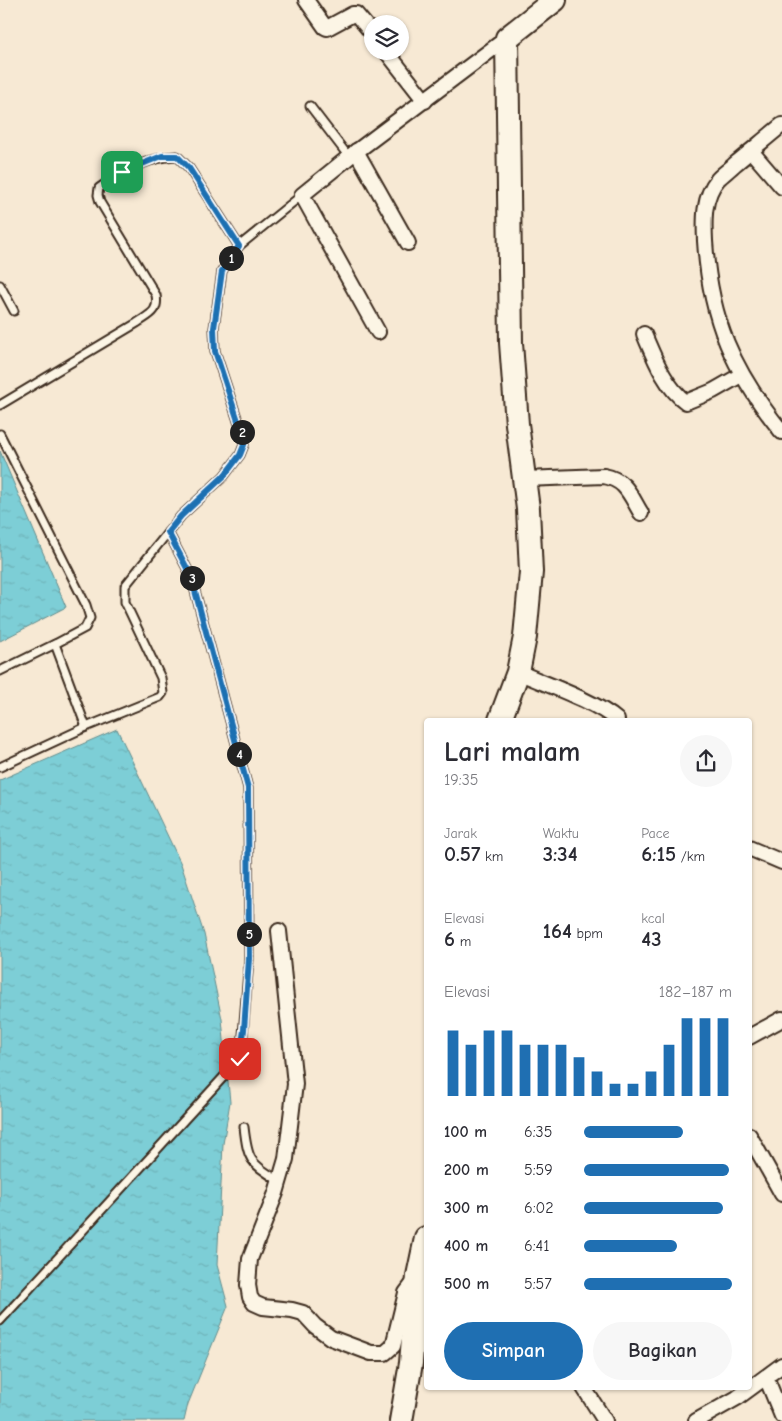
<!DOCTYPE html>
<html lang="id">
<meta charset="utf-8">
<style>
body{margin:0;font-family:"Comic Neue",sans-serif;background:#f7f7f7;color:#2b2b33;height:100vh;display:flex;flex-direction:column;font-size:19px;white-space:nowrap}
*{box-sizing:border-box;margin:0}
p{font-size:16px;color:#7c7c81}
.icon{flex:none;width:28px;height:28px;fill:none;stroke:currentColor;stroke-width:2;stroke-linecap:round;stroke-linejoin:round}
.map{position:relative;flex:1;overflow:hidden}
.panel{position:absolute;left:424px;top:718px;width:328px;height:672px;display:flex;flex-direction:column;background:#fff;border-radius:5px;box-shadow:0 1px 4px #0004}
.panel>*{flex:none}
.buttons{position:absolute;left:364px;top:15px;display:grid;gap:10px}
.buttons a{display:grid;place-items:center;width:45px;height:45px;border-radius:50%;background:#fff;box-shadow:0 1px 4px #0004;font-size:25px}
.pin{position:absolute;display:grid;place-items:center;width:42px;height:42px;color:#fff;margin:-21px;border-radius:10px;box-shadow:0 2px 8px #0006}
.km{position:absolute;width:25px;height:25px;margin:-12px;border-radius:50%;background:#222;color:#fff;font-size:14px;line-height:25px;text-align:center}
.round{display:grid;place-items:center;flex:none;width:52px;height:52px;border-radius:26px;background:#f7f7f7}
.summary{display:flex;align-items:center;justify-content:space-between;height:85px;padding:0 20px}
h1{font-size:28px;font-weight:800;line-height:38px}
.figures{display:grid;grid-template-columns:repeat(3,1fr);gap:8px;height:85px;padding:5px 20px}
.figures div{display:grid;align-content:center}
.figures b{font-size:21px;font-weight:800}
.figures small{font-size:14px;font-weight:400}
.figures p{font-size:14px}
.chart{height:140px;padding:10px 20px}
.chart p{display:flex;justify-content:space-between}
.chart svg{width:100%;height:90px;margin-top:5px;stroke:#1f6fb2;stroke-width:6}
.button{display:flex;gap:10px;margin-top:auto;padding:10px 20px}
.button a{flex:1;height:58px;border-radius:30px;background:#1f6fb2;color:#fff;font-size:20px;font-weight:800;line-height:58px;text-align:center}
.button a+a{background:#f7f7f7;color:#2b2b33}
ul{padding:0 20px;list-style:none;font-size:16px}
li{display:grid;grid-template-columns:80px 60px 1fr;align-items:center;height:38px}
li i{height:12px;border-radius:6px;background:#1f6fb2}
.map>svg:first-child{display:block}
</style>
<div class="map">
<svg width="782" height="1421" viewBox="0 0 782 1421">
<defs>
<pattern id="water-ripples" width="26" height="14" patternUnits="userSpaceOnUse" patternTransform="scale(1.25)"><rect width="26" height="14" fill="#7dced6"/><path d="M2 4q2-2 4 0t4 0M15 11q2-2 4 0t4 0" fill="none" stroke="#6db1b7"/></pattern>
</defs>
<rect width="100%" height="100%" fill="#f7e9d4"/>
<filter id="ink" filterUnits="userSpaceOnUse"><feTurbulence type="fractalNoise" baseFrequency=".02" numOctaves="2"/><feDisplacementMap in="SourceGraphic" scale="10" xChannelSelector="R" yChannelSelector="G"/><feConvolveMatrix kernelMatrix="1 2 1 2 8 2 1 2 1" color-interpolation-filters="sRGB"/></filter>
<g filter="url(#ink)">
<g fill="url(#water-ripples)" stroke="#638c8c">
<polygon points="0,451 66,607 0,641"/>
<polygon points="117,729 181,864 204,934 222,1019 230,1102 223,1144 217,1265 228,1306 188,1404 184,1421 0,1421 0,780"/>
</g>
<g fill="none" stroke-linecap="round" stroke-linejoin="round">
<defs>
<g id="service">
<polyline points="310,106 349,157"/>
<polyline points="0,285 14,311"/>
<path d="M0,405L137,323C150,314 159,312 156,295L100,202L98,195L99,188C122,171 148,157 177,156L189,168L239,246"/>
<polyline points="0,434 86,605 90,618 85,628 55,644"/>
<polyline points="0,671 55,644 86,727"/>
<polyline points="0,767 86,727 160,697 163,693 161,678 125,602 125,586 181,516 224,476 240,455 244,445 243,436 215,351 214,328 222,271 239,246 302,195"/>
<path d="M244,1127C248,1162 250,1162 279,1181"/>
<polyline points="0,1321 240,1059 242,1048 249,959 248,788 191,576 168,532"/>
</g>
<g id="minor">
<polyline points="306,0 325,27 327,28 353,14 356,14 372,33"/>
<polyline points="386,51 425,101"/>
<path d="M782,125C766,138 751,151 735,164C730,169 723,174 718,179C703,197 704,220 705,241C710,320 733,371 782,432"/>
<polyline points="356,151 408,243"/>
<polyline points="751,151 782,187"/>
<polyline points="378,332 302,195 349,157 507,38"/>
<path d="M644,334C654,357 665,387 686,402L713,391L741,375"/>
<path d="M524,479L604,476C626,480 630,495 641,513"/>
<path d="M518,672C545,684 595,701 617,720"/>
<polyline points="749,848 782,862"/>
<polyline points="279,931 295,1084 286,1159 276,1193 250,1259 248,1285 250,1297 254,1303 263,1307 292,1310 303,1313 315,1326 331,1338 371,1353 385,1353 393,1346 406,1293 415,1281"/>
<polyline points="749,1037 782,1019"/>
<polyline points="749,1135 782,1194"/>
<polyline points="766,1377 782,1416"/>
<polyline points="584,1388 605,1421"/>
<polyline points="696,1421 737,1398 782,1365"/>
</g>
<g id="trunk">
<polyline points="500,720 518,672 525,637 531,572 528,509 517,424 511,343 507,38 555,0"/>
<polyline points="401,1421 411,1363 418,1276 426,1238"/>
</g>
</defs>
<use href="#service" stroke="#3b2a1e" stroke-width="11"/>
<use href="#minor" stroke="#3b2a1e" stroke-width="18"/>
<use href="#trunk" stroke="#3b2a1e" stroke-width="26"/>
<use href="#service" stroke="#fcf5e5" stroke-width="7"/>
<use href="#minor" stroke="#fcf5e5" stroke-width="14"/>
<use href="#trunk" stroke="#fcf5e5" stroke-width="22"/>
</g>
</g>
<g fill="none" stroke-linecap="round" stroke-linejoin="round" filter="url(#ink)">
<defs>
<polyline id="route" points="122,172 162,156 177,156 189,168 239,246 222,271 214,328 215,351 243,436 244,445 240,455 224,476 181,516 168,532 191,576 248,788 249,959 244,1030 240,1059"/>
</defs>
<use href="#route" stroke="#fff" stroke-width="10"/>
<use href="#route" stroke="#1f6fb2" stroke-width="6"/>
</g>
</svg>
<div class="buttons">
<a><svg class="icon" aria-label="layers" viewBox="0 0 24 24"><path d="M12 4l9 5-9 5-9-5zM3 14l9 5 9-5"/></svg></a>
</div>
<div class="pin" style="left:122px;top:172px;background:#1e9e55"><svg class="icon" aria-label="arrive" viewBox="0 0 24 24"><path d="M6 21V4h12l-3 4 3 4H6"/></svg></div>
<div class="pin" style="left:240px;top:1059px;background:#d93025"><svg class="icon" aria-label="check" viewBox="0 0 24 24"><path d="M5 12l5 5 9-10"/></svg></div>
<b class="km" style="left:231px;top:258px">1</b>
<b class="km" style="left:242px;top:432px">2</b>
<b class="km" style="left:192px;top:578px">3</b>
<b class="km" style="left:239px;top:754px">4</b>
<b class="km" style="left:249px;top:934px">5</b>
<section class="panel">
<div class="summary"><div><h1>Lari malam</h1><p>19:35</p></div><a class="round"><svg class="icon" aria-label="share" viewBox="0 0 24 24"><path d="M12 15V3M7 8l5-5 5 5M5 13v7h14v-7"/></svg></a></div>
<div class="figures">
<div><p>Jarak</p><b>0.57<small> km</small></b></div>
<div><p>Waktu</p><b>3:34</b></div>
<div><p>Pace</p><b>6:15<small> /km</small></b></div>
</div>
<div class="figures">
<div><p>Elevasi</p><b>6<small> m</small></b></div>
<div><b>164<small> bpm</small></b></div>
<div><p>kcal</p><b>43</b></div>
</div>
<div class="chart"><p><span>Elevasi</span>182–187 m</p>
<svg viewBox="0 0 160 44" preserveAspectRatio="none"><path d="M5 44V12M15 44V19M25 44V12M35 44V12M45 44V19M55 44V19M65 44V19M75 44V25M85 44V32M95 44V38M105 44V38M115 44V32M125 44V19M135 44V6M145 44V6M155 44V6"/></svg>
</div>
<ul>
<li><b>100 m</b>6:35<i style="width:67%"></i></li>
<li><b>200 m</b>5:59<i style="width:98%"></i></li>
<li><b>300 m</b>6:02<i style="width:94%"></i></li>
<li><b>400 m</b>6:41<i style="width:63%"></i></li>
<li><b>500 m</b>5:57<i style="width:100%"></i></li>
</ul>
<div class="button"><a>Simpan</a><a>Bagikan</a></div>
</section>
</div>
